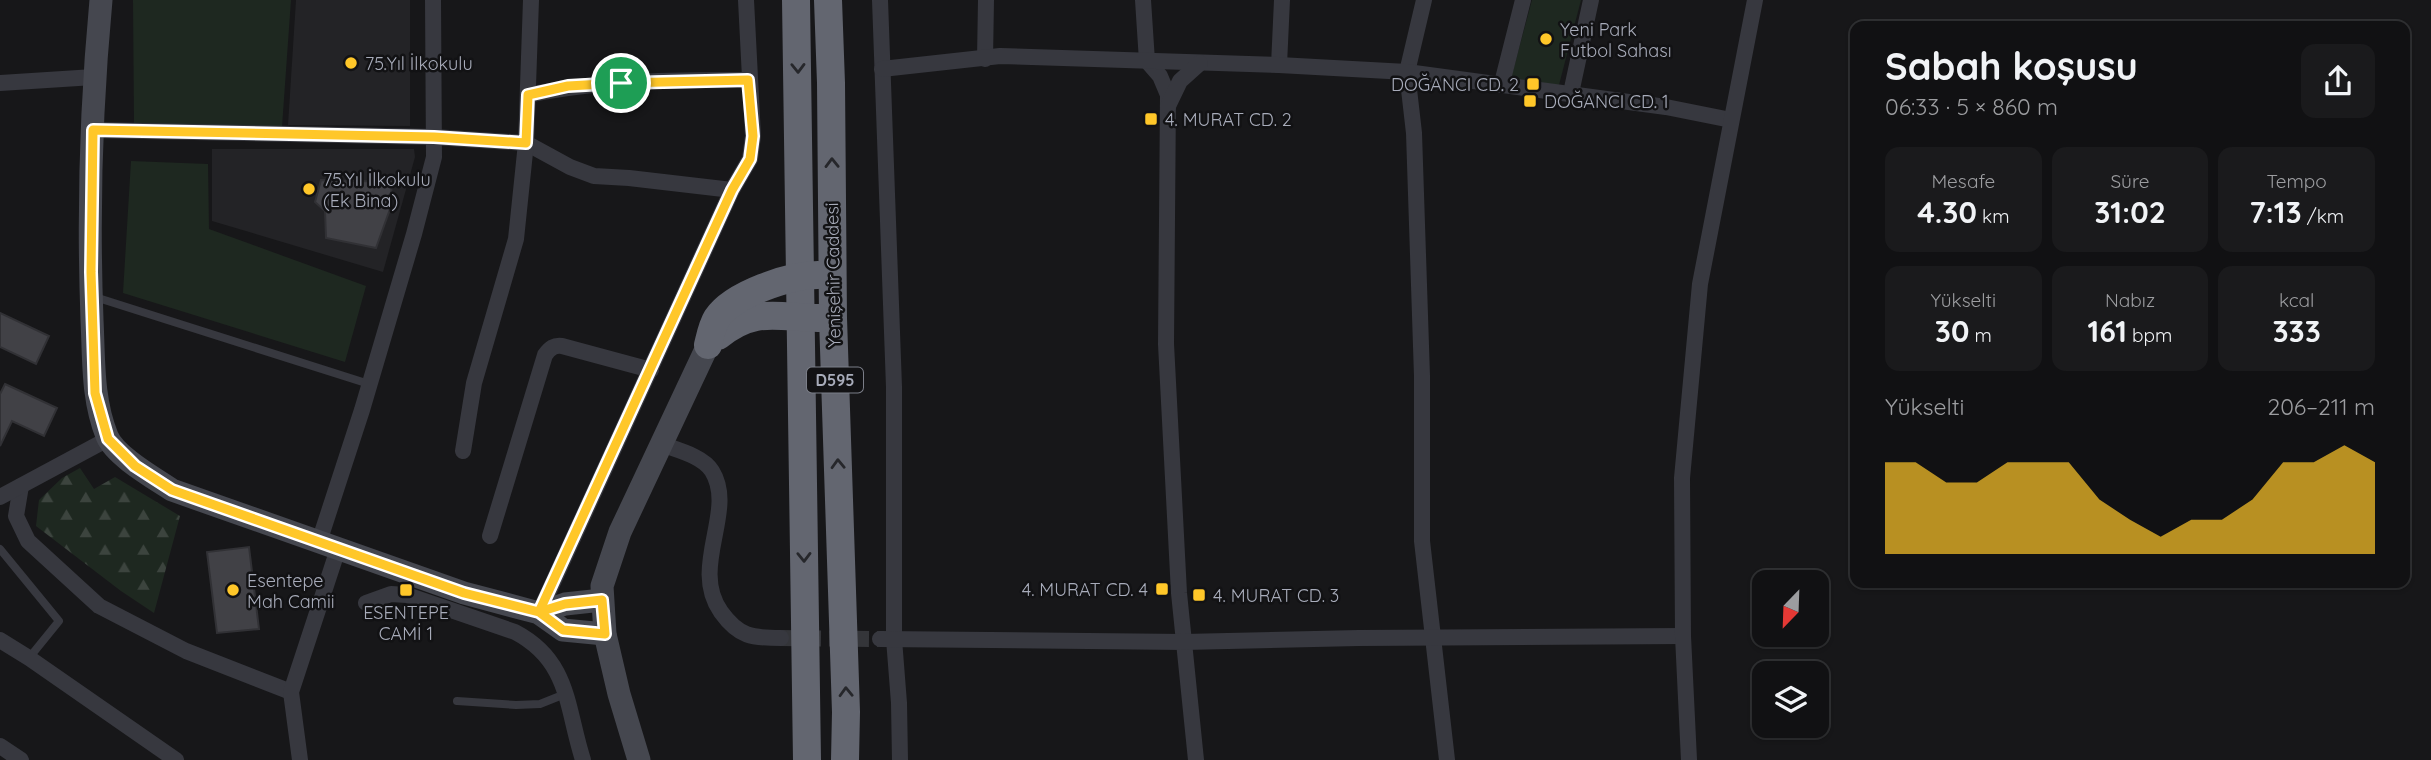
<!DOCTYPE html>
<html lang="tr">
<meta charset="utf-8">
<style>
body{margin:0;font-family:Quicksand,sans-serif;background:#1a1a1c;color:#f1f3f6;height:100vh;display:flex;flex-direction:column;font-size:26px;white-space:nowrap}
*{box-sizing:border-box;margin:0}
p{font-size:23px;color:#9c9da0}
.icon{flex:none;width:38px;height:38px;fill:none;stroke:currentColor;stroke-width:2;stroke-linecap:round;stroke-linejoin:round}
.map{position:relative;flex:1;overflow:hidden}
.sheet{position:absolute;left:1850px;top:21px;width:560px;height:567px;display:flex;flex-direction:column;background:#111113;border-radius:14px;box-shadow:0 2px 5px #0004,0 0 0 2px #303133}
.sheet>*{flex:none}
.needle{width:46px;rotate:203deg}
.tools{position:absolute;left:1752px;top:570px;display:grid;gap:14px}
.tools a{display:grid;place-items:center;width:77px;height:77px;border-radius:14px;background:#111113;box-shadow:0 2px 5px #0004,0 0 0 2px #303133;font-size:35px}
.pin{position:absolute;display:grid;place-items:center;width:60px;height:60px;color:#fff;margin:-30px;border:4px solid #fff;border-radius:50%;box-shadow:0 2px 7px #0007}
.round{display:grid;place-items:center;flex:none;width:74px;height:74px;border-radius:14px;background:#1a1a1c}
.summary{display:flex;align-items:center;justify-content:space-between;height:119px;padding:0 35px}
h1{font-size:38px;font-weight:700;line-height:52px}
.metrics{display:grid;grid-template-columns:repeat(3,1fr);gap:10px;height:119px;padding:7px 35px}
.metrics div{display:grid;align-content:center;border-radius:14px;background:#1a1a1c;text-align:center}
.metrics b{font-size:30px;font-weight:700}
.metrics small{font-size:19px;font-weight:400}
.metrics p{font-size:19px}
.chart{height:196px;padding:14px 35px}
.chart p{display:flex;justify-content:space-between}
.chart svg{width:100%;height:126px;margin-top:7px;fill:#ffc729;opacity:.7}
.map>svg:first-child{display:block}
</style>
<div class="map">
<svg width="2431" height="760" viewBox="0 0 2431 760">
<defs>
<pattern id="forest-firs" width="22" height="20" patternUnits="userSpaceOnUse" patternTransform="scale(1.75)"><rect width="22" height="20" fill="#1e2820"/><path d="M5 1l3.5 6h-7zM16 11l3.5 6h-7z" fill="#3c443e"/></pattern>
</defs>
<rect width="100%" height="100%" fill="#171719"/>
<g fill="#232326">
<polygon points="296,0 410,0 410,126 288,125"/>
<polygon points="212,149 414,149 415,157 383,272 212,221"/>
</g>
<g fill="#1e2820">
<polygon points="133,0 291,0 282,127 134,123"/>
<polygon points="1532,0 1581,0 1559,85 1511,78"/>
<polygon points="131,161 208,164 209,229 366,286 345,362 123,293"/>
</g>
<polygon fill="url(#forest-firs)" points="80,468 94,489 115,477 180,516 154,613 121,591 36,526 39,500 62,478"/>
<g fill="#414146" stroke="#313135" stroke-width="2">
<polygon points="321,180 392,182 390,209 376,248 326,238 325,211 315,202"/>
<polygon points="0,313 49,336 36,364 0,347"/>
<polygon points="5,384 57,408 44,436 12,421 0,446 0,394"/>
<polygon points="249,547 259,629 217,633 207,552"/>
</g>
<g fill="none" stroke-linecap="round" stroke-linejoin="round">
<polyline stroke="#343539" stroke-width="16" stroke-dasharray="16 8" stroke-linecap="butt" points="781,638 880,639"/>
<g stroke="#37383f" stroke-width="8">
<polyline points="95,297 369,384"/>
<polyline points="0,549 59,621 29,658"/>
<polyline points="457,701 516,705 540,704 565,694"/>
</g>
<g stroke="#37383f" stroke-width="16">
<polyline points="880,0 894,387 894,639 899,703 900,760"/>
<polyline points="1143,0 1147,61 1160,76 1168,95 1166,344 1179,593 1196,760"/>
<polyline points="1424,0 1407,72 1414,133 1422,376 1422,541 1447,760"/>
<polyline points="985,59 986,0"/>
<polyline points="1279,65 1282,0"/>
<polyline points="882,69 1000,56 1279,65 1407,72 1666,107 1731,120"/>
<polyline points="0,83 94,77"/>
<polyline points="1502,83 1523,0"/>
<polyline points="1571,93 1591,0"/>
<path d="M528,95C600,80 675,80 748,80"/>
<polyline points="1168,106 1180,81 1200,63"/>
<polyline points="93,130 434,137 526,143 570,167 594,176 629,178 732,190"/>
<path d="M661,444C677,450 703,456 712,471C737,511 689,567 721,612C739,637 752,638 781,638"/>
<polyline points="463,451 474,383 516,239 526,143 531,0"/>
<polyline points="21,486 16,516 28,541 99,606 186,651 291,692"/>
<polyline points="0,497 108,439"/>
<path d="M490,536L545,355C550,348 554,345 562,346L651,370"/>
<polyline points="319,542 362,410 414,234 434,157 433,0"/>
<path d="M366,603L391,594L407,595L515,632C570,661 566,707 583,760"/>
<polyline points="539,613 732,190 750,159 753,136 746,0"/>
<polyline points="880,639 1184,642 1359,638 1683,636"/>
<polyline points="0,640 29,658 176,760"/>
<polyline points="0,746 21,760"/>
<polyline points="300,760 291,692 338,549"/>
<polyline points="1689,760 1683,636 1682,478 1700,284 1755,0"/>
</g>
<g stroke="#45474f" stroke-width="23">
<path d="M101,0C91,106 88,214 92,320C94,359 92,399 107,436C115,456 154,478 172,490L464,593L539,613L563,630L605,634"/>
<polyline points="539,613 565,604 602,600"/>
<polyline points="639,760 619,694 605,634 602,586 620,532 708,345"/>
</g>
<g stroke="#636670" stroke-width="28">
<polyline points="796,0 807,760"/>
<polyline points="828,0 831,83 833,318 846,712 845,760"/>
<path d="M718,336C754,307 775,317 818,318"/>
<path d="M708,345C710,337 712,326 717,318C733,294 790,275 818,275"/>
</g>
</g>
<defs><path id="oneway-chevron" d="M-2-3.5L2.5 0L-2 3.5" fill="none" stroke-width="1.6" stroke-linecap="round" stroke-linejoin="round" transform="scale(1.75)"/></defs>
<g stroke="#26272b">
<use href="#oneway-chevron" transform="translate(798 68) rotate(89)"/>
<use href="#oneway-chevron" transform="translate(832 163) rotate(-91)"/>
<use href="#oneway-chevron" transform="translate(838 464) rotate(-92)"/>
<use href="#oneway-chevron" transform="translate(804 557) rotate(89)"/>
<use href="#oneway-chevron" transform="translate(846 692) rotate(-92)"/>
</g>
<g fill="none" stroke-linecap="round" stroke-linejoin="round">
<defs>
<polyline id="route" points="621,83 568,86 528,95 526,143 434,137 93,130 91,272 95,393 108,439 135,466 172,490 464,593 539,612 565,604 602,600 605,634 563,630 539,612 732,190 750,159 753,136 748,80 621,83"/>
</defs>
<use href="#route" stroke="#fff" stroke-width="14"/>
<use href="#route" stroke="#ffc729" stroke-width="9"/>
</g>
<g fill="#ffc729" stroke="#121214" stroke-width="2.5">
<circle cx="1546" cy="39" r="7"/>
<circle cx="351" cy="63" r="7"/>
<rect x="1526" y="77" width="14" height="14" rx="3.5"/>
<rect x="1523" y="94" width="14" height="14" rx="3.5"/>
<rect x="1144" y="112" width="14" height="14" rx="3.5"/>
<circle cx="309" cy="189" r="7"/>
<rect x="1155" y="582" width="14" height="14" rx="3.5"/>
<circle cx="233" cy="590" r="7"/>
<rect x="399" y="583" width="14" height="14" rx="3.5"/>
<rect x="1192" y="588" width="14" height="14" rx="3.5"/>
</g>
<g text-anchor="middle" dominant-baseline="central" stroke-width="5" stroke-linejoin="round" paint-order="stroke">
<rect fill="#121214" stroke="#7b7e88" stroke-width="2" x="807" y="367.5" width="56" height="25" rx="5"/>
<g font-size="16" font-weight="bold" fill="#a8acba">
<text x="835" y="380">D595</text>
</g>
<g font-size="18" fill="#a8acba" stroke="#121214" text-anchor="start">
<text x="1560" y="29">Yeni Park<tspan x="1560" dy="21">Futbol Sahası</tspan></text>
<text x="365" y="63">75.Yıl İlkokulu</text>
<text x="1519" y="84" text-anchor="end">DOĞANCI CD. 2</text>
<text x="1544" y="101">DOĞANCI CD. 1</text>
<text x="1165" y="119">4. MURAT CD. 2</text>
<text x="323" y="179">75.Yıl İlkokulu<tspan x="323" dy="21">(Ek Bina)</tspan></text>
<text x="247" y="580">Esentepe<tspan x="247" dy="21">Mah Camii</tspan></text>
<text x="1148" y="589" text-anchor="end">4. MURAT CD. 4</text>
<text x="1213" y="595">4. MURAT CD. 3</text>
<text x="406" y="612" text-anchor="middle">ESENTEPE<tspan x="406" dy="21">CAMİ 1</tspan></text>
</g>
<g font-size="18" fill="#a8acba" stroke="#121214">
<text transform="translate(833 275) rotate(-91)">Yenişehir Caddesi</text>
</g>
</g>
</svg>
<div class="tools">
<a><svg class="needle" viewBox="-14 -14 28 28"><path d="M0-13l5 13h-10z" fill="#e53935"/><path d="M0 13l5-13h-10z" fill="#9c9da0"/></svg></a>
<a><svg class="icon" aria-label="layers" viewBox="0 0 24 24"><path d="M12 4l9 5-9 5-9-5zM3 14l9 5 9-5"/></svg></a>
</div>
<div class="pin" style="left:621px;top:83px;background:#1e9e55"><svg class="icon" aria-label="arrive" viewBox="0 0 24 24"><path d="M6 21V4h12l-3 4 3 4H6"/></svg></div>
<section class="sheet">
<div class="summary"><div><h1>Sabah koşusu</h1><p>06:33 · 5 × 860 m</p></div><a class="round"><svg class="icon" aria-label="share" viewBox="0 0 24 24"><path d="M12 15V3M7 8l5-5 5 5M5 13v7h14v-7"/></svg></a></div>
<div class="metrics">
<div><p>Mesafe</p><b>4.30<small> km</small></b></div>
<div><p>Süre</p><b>31:02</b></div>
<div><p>Tempo</p><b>7:13<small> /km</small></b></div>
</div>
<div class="metrics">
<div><p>Yükselti</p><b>30<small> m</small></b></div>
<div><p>Nabız</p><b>161<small> bpm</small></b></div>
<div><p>kcal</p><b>333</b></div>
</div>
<div class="chart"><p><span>Yükselti</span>206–211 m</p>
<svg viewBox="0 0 160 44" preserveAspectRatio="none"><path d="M0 44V12L10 12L20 19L30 19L40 12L50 12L60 12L70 25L80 32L90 38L100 32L110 32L120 25L130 12L140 12L150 6L160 12V44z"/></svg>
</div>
</section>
</div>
